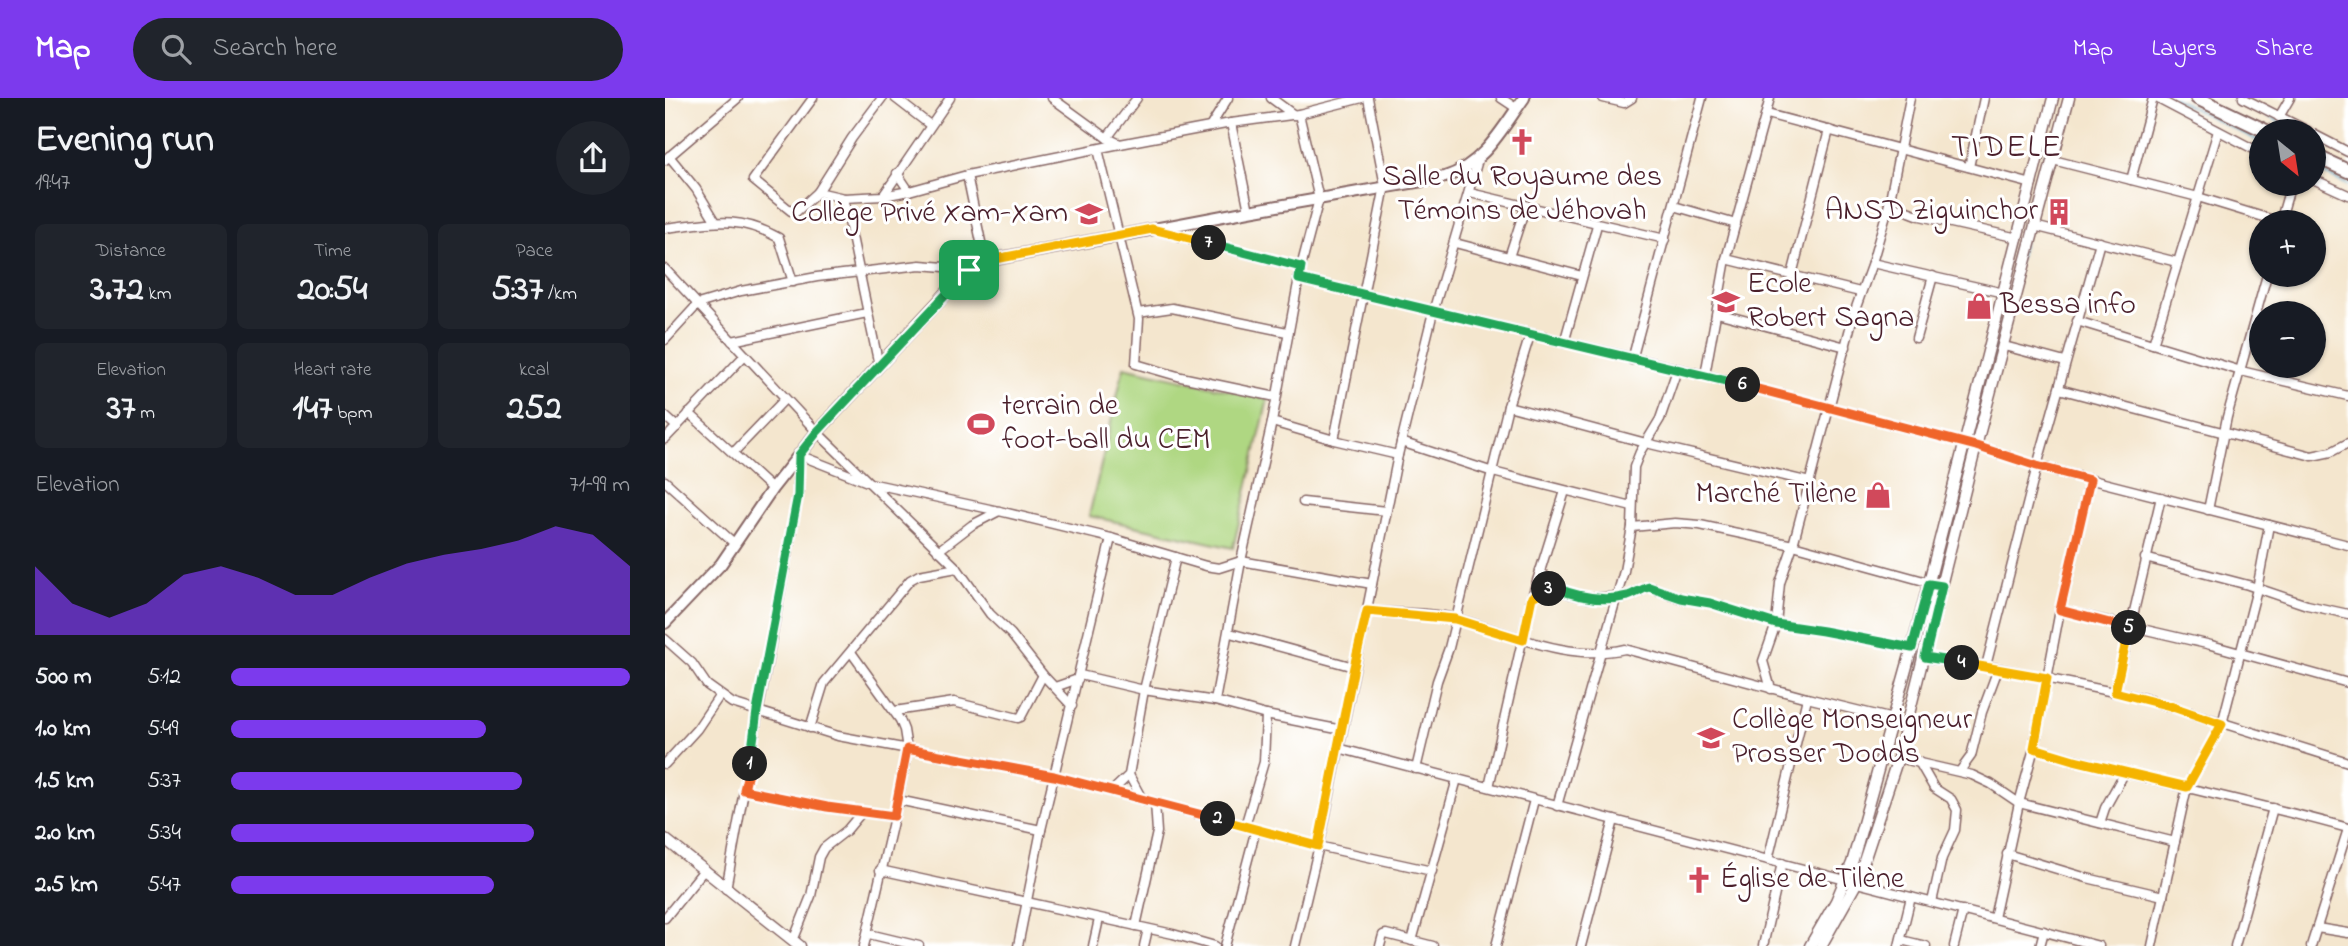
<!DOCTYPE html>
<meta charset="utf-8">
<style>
body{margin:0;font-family:"Indie Flower",sans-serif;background:#20242c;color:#f1f3f6;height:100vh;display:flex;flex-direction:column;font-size:26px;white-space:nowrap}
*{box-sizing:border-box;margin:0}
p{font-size:23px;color:#9ea1a6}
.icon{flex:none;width:38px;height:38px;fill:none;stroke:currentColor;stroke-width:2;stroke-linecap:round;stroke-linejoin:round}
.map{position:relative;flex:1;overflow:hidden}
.panel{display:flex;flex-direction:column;background:#171b24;width:665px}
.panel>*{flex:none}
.needle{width:46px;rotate:150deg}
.buttons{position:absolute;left:1584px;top:21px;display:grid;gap:14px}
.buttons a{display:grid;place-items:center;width:77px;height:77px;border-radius:50%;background:#171b24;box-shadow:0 2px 5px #0004;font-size:35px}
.pin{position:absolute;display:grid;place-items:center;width:60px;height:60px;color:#fff;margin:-30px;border-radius:14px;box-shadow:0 4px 10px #0006}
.km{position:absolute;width:35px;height:35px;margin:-18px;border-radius:50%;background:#222;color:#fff;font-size:19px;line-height:35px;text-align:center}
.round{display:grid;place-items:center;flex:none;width:74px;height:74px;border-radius:37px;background:#20242c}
.headline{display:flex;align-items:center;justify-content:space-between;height:119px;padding:0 35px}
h1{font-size:38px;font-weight:700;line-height:52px}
.metrics{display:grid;grid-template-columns:repeat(3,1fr);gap:10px;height:119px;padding:7px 35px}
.metrics div{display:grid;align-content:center;border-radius:10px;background:#20242c;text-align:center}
.metrics b{font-size:35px;font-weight:700}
.metrics small{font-size:19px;font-weight:400}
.metrics p{font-size:19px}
.chart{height:196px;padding:14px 35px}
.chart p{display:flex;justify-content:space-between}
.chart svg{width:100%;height:126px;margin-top:7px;fill:#7c3aed;opacity:.7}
ul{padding:0 35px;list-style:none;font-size:23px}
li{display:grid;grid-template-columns:112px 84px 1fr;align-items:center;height:52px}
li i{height:18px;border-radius:9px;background:#7c3aed}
header{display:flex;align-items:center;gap:42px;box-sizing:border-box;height:98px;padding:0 35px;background:#7c3aed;color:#fff}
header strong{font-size:33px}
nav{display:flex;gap:38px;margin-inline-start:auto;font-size:24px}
.search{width:490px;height:63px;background:#20242c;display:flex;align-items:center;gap:18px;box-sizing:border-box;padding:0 24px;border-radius:38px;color:#9ea1a6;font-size:26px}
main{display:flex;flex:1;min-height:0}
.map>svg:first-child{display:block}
</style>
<header>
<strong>Map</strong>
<div class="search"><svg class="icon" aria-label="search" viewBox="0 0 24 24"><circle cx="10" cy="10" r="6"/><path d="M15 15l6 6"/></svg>Search here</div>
<nav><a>Map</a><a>Layers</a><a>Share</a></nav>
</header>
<main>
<section class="panel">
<div class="headline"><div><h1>Evening run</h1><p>19:47</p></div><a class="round"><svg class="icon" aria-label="share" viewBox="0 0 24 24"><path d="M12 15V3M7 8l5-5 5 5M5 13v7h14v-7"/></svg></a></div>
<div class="metrics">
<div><p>Distance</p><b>3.72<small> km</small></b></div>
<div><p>Time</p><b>20:54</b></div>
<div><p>Pace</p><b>5:37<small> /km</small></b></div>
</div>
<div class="metrics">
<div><p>Elevation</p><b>37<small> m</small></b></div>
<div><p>Heart rate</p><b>147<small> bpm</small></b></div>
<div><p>kcal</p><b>252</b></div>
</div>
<div class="chart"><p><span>Elevation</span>71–99 m</p>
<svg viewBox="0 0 160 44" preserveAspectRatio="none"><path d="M0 44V20L10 33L20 38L30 33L40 23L50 20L60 24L70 30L80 30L90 24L100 19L110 16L120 14L130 11L140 6L150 9L160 20V44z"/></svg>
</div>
<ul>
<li><b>500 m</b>5:12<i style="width:100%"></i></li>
<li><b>1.0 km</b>5:49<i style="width:64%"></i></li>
<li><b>1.5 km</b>5:37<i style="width:73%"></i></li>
<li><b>2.0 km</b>5:34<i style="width:76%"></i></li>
<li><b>2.5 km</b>5:47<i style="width:66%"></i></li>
</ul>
</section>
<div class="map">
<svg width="1683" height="848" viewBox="0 0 1683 848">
<rect width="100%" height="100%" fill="#fff"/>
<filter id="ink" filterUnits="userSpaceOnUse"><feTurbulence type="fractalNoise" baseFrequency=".0143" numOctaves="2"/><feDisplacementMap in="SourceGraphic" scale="14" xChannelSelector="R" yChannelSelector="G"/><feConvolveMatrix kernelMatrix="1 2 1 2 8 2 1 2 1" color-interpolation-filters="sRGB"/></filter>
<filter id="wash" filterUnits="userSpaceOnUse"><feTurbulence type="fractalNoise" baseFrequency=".00686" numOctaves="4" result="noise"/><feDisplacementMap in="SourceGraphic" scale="28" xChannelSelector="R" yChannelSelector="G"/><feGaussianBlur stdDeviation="1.57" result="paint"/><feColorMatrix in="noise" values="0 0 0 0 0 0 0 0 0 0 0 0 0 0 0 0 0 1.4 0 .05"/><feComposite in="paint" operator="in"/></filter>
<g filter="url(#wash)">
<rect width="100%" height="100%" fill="#f4e6ce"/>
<polygon fill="#afd782" stroke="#7c7b56" stroke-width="2" points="459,269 603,301 568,450 424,418"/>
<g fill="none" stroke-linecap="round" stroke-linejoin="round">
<g stroke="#4fa6cc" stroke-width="2.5">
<polyline points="1508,0 1596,44"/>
<polyline points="1568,0 1633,33"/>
<polyline points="1648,41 1683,58"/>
<polyline points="1648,70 1683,87"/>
<polyline points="1329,258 1383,47"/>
<polyline points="1322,280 1329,249"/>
<polyline points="1256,534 1264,506"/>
</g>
</g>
</g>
<g filter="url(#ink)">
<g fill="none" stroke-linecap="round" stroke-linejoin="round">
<defs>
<g id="minor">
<polyline points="148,0 88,82 126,113 131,114 153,94"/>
<polyline points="217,0 187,40 153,94 179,100 218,98 244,93 302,77 455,46"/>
<polyline points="230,0 265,27"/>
<polyline points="387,0 442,40 455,46 566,25 634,16 697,0"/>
<polyline points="606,0 629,17"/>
<polyline points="836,0 851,10"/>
<polyline points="938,0 959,5 967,0"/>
<polyline points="1491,0 1596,55"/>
<polyline points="1578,0 1643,33"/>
<polyline points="634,16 654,101 636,169 607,324 669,342 733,357"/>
<polyline points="1102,16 1367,86"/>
<polyline points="1614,19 1625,0"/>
<polyline points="566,25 584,113"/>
<polyline points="545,29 563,0"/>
<polyline points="1648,36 1683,54"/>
<polyline points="442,40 472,0"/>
<polyline points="433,51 474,221 471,266 516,279 611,299"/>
<polyline points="4,58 31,91 51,124"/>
<polyline points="0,62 73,0"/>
<polyline points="1388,62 1533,99 1615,124"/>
<polyline points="1304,69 1319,0"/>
<polyline points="232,75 244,93"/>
<polyline points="302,77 320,163"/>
<polyline points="1648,81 1683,97"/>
<polyline points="1466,82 1488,0"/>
<polyline points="805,95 1000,141"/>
<polyline points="218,98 285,0"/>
<polyline points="179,100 214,268"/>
<polyline points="1224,106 1255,118 1353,140"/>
<polyline points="1009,108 1071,126"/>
<polyline points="1615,124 1626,86"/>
<polyline points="1369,128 1512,164"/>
<path d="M0,130C45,125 72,116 114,140L128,184"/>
<polyline points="490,132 636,169"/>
<polyline points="790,145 917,178"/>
<polyline points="844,159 861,107"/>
<polyline points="1061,161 1195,194"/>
<polyline points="1207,165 1339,195"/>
<polyline points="0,171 152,334 292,470 325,516 346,536 378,577 407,608"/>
<polyline points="1127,177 1164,32"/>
<polyline points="634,181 1040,277 1311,348 1372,368 1683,447"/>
<polyline points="473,215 507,210 622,234"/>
<polyline points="1052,215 1181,249"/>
<polyline points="1412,223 1576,273 1683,298"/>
<polyline points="1251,240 1268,178"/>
<polyline points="0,242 33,206 76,193 152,179 255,167 304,171"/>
<polyline points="67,243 202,215"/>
<polyline points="899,245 932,127"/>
<polyline points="1488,246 1553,33"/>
<polyline points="1339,248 1400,264"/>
<polyline points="967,262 1037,0"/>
<polyline points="1040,277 1061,161 1105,0"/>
<polyline points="1394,291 1647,358 1666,354 1683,345"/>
<polyline points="843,308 981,345 1145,384"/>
<polyline points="24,315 107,391"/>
<polyline points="0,318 12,329"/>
<polyline points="0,341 80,257"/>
<polyline points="669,342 720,88 703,0"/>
<polyline points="736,344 828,374 967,409"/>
<polyline points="68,355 120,301"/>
<polyline points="0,383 70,446"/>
<polyline points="638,404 721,413"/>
<polyline points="1543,412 1562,319 1602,177"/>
<polyline points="967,429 1010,425 1035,427 1128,447 1277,488"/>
<polyline points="273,453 307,427 334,413"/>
<polyline points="1480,460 1583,487 1642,507 1683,516"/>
<polyline points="875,472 889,489 905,496 922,500 962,498 984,489 1016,500 1045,505 1111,526 1158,533 1247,550"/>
<polyline points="867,499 889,489"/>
<polyline points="1395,512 1546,547 1683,585"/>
<path d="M702,513C731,515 766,514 793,521C848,536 902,564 960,551L1142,600L1228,621"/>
<polyline points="565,535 689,569"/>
<polyline points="0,541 27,565 42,587 67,605 173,638 389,678 653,748 767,773"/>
<polyline points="186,554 235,622 239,632 242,651 233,702 199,848"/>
<polyline points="1260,560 1321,568 1478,600 1683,664"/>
<polyline points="1321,568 1372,368 1435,144"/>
<polyline points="415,577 479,592 550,603 601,617 677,632"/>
<polyline points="390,589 413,581"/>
<polyline points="1106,591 1098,563 1111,526 1115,485 1128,447 1189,215 1207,165 1224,106 1245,0"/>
<polyline points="1450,594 1496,399"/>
<polyline points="550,603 576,463 607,324"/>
<polyline points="230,613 289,604 353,620 356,619 378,577"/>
<polyline points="145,630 159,585 245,482 254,477 292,470"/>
<polyline points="673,650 1434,848"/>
<path d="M1369,650C1473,681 1579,701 1683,730"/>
<polyline points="1233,660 1307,677 1326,686 1354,705 1510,744"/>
<polyline points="1254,664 1269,690 1286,701 1292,712 1290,732 1277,760 1267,804"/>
<polyline points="0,666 32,631 55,597"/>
<polyline points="751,671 772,583 784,550 843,308 865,237"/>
<polyline points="1295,673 1306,658 1317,614 1333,571"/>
<polyline points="464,677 477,701"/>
<polyline points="824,689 867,499 900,393"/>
<polyline points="80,692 162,709 228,718"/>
<polyline points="447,693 464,677 479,592 511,459"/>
<polyline points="233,702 376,732"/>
<polyline points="892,708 959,473 967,429 969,369 975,354 995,321 1012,272"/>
<polyline points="1435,725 1440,710 1460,674"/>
<polyline points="580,728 599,664 601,617"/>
<polyline points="1342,756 1422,780 1498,798"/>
<polyline points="1103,762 1142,600"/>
<polyline points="215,772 508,836 550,848"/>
<polyline points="61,791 133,397 134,357 205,385 334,413 446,440 541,468 554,470 576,463 707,486"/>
<polyline points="0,820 39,772"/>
<polyline points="1329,820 1354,705 1369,650 1395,512 1425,382"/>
<polyline points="471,828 492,734 490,704"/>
<polyline points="1652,830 1683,835"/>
<polyline points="204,836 254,848"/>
<polyline points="1236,842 1261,848"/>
<polyline points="128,843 146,798 154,759 159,750 182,732 197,714"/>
<polyline points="747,843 792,681"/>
<polyline points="353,848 376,732 446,440"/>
<polyline points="428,848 434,821"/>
<polyline points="479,848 483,831"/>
<polyline points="560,848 591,731"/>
<polyline points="630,848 657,735 733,357 768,214 813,62"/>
<polyline points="715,848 718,837 721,836 768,848"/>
<polyline points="831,848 869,702"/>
<polyline points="916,848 949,722"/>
<polyline points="1098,848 1117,765"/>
<polyline points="1234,848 1246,799"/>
<polyline points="1289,848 1298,812"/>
<polyline points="1375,848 1379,833"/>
<polyline points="1487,848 1522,689 1557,626 1592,491 1604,427"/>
<polyline points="1570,848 1608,710"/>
<polyline points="1646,848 1683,731"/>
</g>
<g id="tertiary">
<polyline points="0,741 135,848"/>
<polyline points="1145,848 1171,803 1187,765 1247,550 1388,0"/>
<polyline points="1156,848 1192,784 1233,660 1311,348 1404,0"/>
</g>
<path id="secondary" d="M0,525L56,466L107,391L152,334L304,171L320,163L584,113L780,79C818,67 837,31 859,0"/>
<g id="trunk">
<polyline points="1532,0 1601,33"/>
<polyline points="1648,57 1683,73"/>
</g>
</defs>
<use href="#minor" stroke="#866564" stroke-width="11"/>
<use href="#tertiary" stroke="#866564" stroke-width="13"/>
<use href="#secondary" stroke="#866564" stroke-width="14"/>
<use href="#trunk" stroke="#866564" stroke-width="16"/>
<use href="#minor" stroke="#fff" stroke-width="8"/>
<use href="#tertiary" stroke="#fff" stroke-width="10"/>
<use href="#secondary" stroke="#fff" stroke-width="10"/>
<use href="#trunk" stroke="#fff" stroke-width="12"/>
</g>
</g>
<g fill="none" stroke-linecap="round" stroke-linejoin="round" filter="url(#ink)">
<defs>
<polyline id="split-1" points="85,666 92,613 133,397 134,357 152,334 304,172"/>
<polyline id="split-2" points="85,666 79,692 162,709 229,718 242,651 389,678 553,721"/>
<polyline id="split-3" points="553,721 653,748 689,569 702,513 790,521 858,542 867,499 884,491"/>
<path id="split-4" d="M884,491L889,489C912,499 938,504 963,498C970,496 976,491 984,489L1016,500L1045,505L1111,526L1158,533L1247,550L1264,486L1277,488L1260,559L1297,565"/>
<polyline id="split-5" points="1297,565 1382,580 1369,650 1409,662 1522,689 1557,626 1505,608 1450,594 1464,530"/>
<polyline id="split-6" points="1078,287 1311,348 1372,368 1425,382 1395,512 1464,530"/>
<polyline id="split-7" points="544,145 636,169 634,181 1078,287"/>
<polyline id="split-8" points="304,172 320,163 487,131 544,145"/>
</defs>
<use href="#split-1" stroke="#fff" stroke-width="14"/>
<use href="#split-2" stroke="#fff" stroke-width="14"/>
<use href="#split-3" stroke="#fff" stroke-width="14"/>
<use href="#split-4" stroke="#fff" stroke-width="14"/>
<use href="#split-5" stroke="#fff" stroke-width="14"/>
<use href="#split-6" stroke="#fff" stroke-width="14"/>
<use href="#split-7" stroke="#fff" stroke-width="14"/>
<use href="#split-8" stroke="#fff" stroke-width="14"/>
<use href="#split-1" stroke="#22a559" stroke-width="9"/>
<use href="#split-2" stroke="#f0652b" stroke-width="9"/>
<use href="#split-3" stroke="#f5b400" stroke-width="9"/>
<use href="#split-4" stroke="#22a559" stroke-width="9"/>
<use href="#split-5" stroke="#f5b400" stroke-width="9"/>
<use href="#split-6" stroke="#f0652b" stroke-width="9"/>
<use href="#split-7" stroke="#22a559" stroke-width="9"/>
<use href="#split-8" stroke="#f5b400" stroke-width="9"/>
</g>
<defs>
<symbol id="church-bare" viewBox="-9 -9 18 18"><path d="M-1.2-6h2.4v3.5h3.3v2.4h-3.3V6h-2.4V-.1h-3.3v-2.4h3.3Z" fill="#d1495b" stroke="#fff" stroke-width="2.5" paint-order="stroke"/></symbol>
<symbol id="building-bare" viewBox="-9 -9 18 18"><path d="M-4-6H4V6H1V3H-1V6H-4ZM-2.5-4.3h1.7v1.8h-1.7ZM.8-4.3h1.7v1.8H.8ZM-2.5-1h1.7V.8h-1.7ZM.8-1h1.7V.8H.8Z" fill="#d1495b" stroke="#fff" stroke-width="2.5" paint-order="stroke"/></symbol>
<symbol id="school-bare" viewBox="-9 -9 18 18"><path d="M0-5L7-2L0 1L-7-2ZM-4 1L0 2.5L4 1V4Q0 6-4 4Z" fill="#d1495b" stroke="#fff" stroke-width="2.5" paint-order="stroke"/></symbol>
<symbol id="shop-bare" viewBox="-9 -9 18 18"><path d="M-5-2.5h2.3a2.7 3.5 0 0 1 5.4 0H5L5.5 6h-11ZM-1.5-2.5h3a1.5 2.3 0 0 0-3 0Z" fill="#d1495b" stroke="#fff" stroke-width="2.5" paint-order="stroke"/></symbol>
<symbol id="stadium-bare" viewBox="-9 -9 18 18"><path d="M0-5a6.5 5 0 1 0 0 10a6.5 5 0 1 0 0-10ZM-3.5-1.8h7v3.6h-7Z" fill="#d1495b" stroke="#fff" stroke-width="2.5" paint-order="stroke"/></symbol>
</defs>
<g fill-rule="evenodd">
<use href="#church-bare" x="838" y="25" width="38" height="38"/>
<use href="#building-bare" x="1375" y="95" width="38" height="38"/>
<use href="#school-bare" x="405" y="97" width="38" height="38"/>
<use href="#school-bare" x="1042" y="185" width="38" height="38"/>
<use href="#shop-bare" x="1295" y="189" width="38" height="38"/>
<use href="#stadium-bare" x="297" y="307" width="38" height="38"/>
<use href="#shop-bare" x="1194" y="378" width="38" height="38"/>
<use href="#school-bare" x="1027" y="621" width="38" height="38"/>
<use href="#church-bare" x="1015" y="763" width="38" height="38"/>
</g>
<g text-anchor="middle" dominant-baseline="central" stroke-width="6" stroke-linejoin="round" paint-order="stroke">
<g font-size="30" fill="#4a1f2b" stroke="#fff" text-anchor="start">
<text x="857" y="80" text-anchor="middle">Salle du Royaume des<tspan x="857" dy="34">Témoins de Jéhovah</tspan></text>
<text x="1373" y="114" text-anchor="end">ANSD Ziguinchor</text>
<text x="403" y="116" text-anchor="end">Collège Privé Xam-Xam</text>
<text x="1082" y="187">Ecole<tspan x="1082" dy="34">Robert Sagna</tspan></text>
<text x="1335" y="208">Bessa info</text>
<text x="337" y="309">terrain de<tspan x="337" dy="34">foot-ball du CEM</tspan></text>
<text x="1192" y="397" text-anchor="end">Marché Tilène</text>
<text x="1067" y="623">Collège Monseigneur<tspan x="1067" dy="34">Prosser Dodds</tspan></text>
<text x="1055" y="782">Église de Tilène</text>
</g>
<g font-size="32" letter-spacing="2" fill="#4a1f2b" stroke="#fff">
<text x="1342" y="50">TIDELE</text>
</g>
</g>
</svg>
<div class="buttons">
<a><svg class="needle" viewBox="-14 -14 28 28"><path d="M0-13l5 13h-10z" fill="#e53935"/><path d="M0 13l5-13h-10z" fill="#9ea1a6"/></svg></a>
<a>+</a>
<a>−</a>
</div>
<div class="pin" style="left:304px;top:172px;background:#1e9e55"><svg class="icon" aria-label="arrive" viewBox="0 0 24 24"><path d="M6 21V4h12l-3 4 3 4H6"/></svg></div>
<b class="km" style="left:85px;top:666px">1</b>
<b class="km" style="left:553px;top:721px">2</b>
<b class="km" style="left:884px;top:491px">3</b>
<b class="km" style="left:1297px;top:565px">4</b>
<b class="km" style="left:1464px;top:530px">5</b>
<b class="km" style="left:1078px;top:287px">6</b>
<b class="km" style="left:544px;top:145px">7</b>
</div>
</main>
